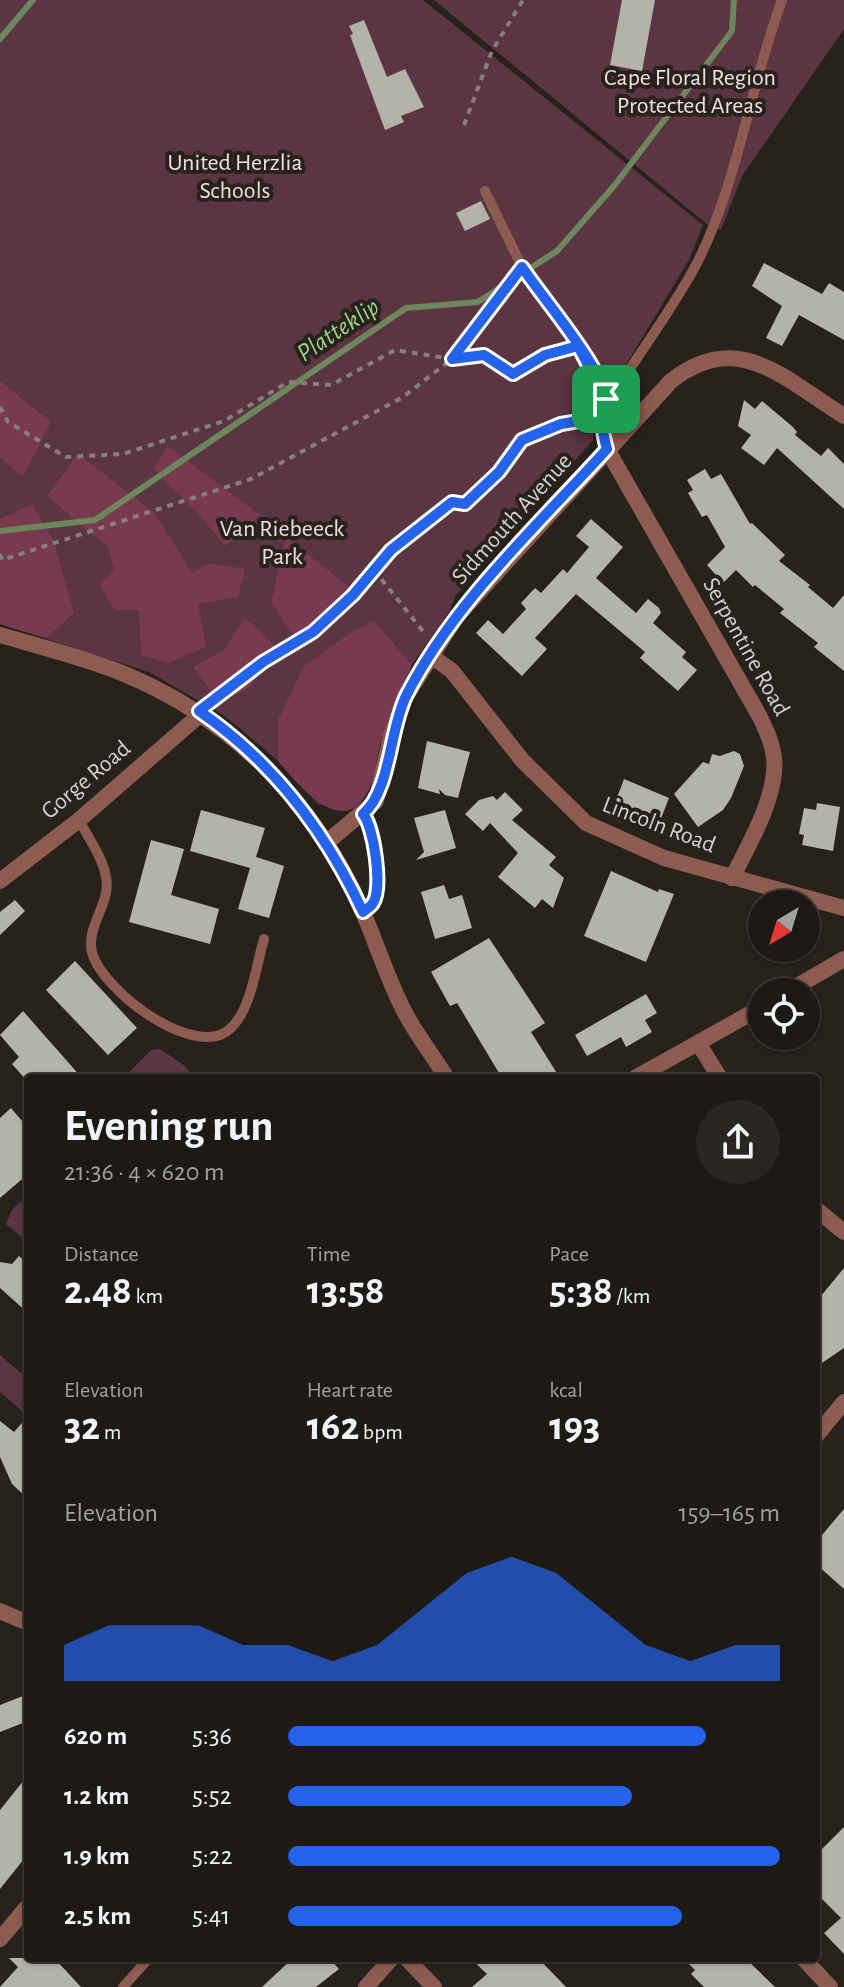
<!DOCTYPE html>
<meta charset="utf-8">
<style>
body{margin:0;font-family:"Alegreya Sans",sans-serif;background:#2a2722;color:#f1f3f6;height:100vh;display:flex;flex-direction:column;font-size:30px;white-space:nowrap}
*{box-sizing:border-box;margin:0}
p{font-size:26px;color:#a0a1a0}
.icon{flex:none;width:44px;height:44px;fill:none;stroke:currentColor;stroke-width:2;stroke-linecap:round;stroke-linejoin:round}
.map{position:relative;flex:1;overflow:hidden}
.drawer{position:absolute;left:24px;top:1074px;width:796px;height:888px;display:flex;flex-direction:column;background:#1d1a15;border-radius:8px;box-shadow:0 2px 6px #0004,0 0 0 2px #3b3834}
.drawer>*{flex:none}
.needle{width:52px;rotate:218deg}
.tools{position:absolute;left:748px;top:890px;display:grid;gap:16px}
.tools a{display:grid;place-items:center;width:72px;height:72px;border-radius:50%;background:#1d1a15;box-shadow:0 2px 6px #0004,0 0 0 2px #3b3834;font-size:40px}
.pin{position:absolute;display:grid;place-items:center;width:68px;height:68px;color:#fff;margin:-34px;border-radius:16px;box-shadow:0 4px 12px #0006}
.round{display:grid;place-items:center;flex:none;width:84px;height:84px;border-radius:42px;background:#2a2722}
.summary{display:flex;align-items:center;justify-content:space-between;height:136px;padding:0 40px}
h1{font-size:44px;font-weight:600;line-height:60px}
.stats{display:grid;grid-template-columns:repeat(3,1fr);gap:12px;height:136px;padding:8px 40px}
.stats div{display:grid;align-content:center}
.stats b{font-size:40px;font-weight:600}
.stats small{font-size:22px;font-weight:400}
.stats p{font-size:22px}
.chart{height:224px;padding:16px 40px}
.chart p{display:flex;justify-content:space-between}
.chart svg{width:100%;height:144px;margin-top:8px;fill:#2563eb;opacity:.7}
ul{padding:0 40px;list-style:none;font-size:26px}
li{display:grid;grid-template-columns:128px 96px 1fr;align-items:center;height:60px}
li i{height:20px;border-radius:10px;background:#2563eb}
.map>svg:first-child{display:block}
</style>
<div class="map">
<svg width="844" height="1987" viewBox="0 0 844 1987">
<rect width="100%" height="100%" fill="#27221c"/>
<g fill="#5c3542">
<polygon points="0,0 423,0 703,225 689,260 621,373 594,404 593,440 456,595 449,612 412,665 380,742 369,790 358,803 344,810 318,804 278,761 225,716 149,672 0,624"/>
<polygon points="434,0 844,0 844,29 742,176 721,230 708,225"/>
<polygon points="160,1049 185,1066 194,1078 123,1078 151,1050"/>
<polygon points="28,1195 28,1242 6,1224 12,1210"/>
<polygon points="0,1355 28,1379 27,1415 0,1392"/>
</g>
<g fill="#793950">
<polygon points="0,381 51,422 23,476 0,458"/>
<polygon points="168,446 260,515 225,546 198,513 153,469"/>
<polygon points="78,454 155,513 192,573 210,563 245,569 238,597 198,604 206,647 168,663 141,655 139,610 115,610 99,584 114,569 108,547 47,496"/>
<polygon points="32,504 54,542 74,613 46,638 0,624 0,519"/>
<polygon points="286,537 353,590 296,639 271,603"/>
<polygon points="245,618 277,648 250,687 219,703 193,667 223,651"/>
<path d="M374,621L412,665C402,690 390,715 381,741C376,756 376,775 369,789C344,843 297,783 278,761V720L304,666L356,629Z"/>
</g>
<g fill="none" stroke-linecap="round" stroke-linejoin="round">
<g stroke="#6d865e" stroke-width="6">
<polyline points="0,39 33,0"/>
<polyline points="0,531 95,520 406,308 478,302 557,251 614,186 732,31 734,0"/>
</g>
</g>
<g fill="#b4b3aa">
<polygon points="622,0 655,0 642,71 610,65"/>
<polygon points="364,20 387,77 405,69 424,107 401,116 404,122 385,130 350,35 353,34 349,26"/>
<polygon points="481,201 490,219 465,231 456,213"/>
<polygon points="764,263 822,294 829,283 844,292 844,340 799,315 782,346 766,338 782,306 752,286"/>
<polygon points="744,400 755,409 762,401 793,427 797,432 795,435 821,456 828,448 844,464 844,509 777,448 764,465 741,448 751,435 738,426"/>
<polygon points="705,469 711,479 721,474 750,524 752,523 785,555 779,561 810,585 808,587 833,608 844,595 844,671 814,647 818,643 780,613 784,609 755,585 753,587 736,570 723,583 707,565 725,547 707,515 702,517 688,493 693,490 687,480"/>
<polygon points="591,519 623,547 596,578 636,613 648,599 659,608 661,613 653,623 686,652 682,657 697,670 678,691 640,658 645,652 576,594 535,638 547,649 522,676 476,633 488,620 503,634 526,609 521,603 535,588 541,593 563,569 567,573 589,547 576,536"/>
<polygon points="427,741 470,752 458,798 445,795 439,789 440,794 418,788"/>
<polygon points="734,751 740,754 744,766 731,798 723,810 698,827 674,794 703,762 709,764 712,754 720,756"/>
<polygon points="624,779 669,798 660,821 615,803"/>
<polygon points="505,792 523,810 512,820 556,857 549,865 564,878 553,908 542,899 535,908 498,877 518,853 490,823 483,831 465,814 479,800 493,796 497,800"/>
<polygon points="817,803 840,807 833,851 802,845 804,835 799,834 804,808 816,810"/>
<polygon points="201,810 265,828 256,857 284,866 269,918 238,909 250,868 190,851"/>
<polygon points="445,810 456,848 416,860 424,852 414,818"/>
<polygon points="151,840 184,849 171,895 219,909 210,944 129,922"/>
<polygon points="611,871 658,892 659,889 674,894 646,962 584,936"/>
<polygon points="444,885 449,899 462,895 472,928 435,939 421,892"/>
<polygon points="15,900 25,911 0,935 0,912"/>
<polygon points="489,938 545,1023 531,1032 560,1078 502,1078 457,1003 450,1006 431,972"/>
<polygon points="75,961 137,1028 108,1055 46,990"/>
<polygon points="646,994 657,1013 645,1020 652,1032 626,1047 621,1037 587,1056 575,1035"/>
<polygon points="23,1011 82,1078 28,1078 28,1082 12,1064 19,1057 0,1035"/>
<polygon points="11,1108 28,1128 28,1174 0,1198 0,1118"/>
<polygon points="19,1256 28,1264 28,1313 0,1288 0,1262 12,1264"/>
<polygon points="844,1268 844,1348 816,1367 816,1302"/>
<polygon points="28,1416 28,1499 12,1484 0,1457 0,1421 14,1432"/>
<polygon points="844,1509 844,1589 816,1564 816,1542"/>
<polygon points="28,1694 28,1721 0,1732 0,1705"/>
<polygon points="28,1775 28,1854 0,1889 0,1810"/>
<polygon points="844,1827 844,1954 824,1933 841,1918 816,1893 816,1855"/>
<polygon points="9,1958 54,1958 81,1987 0,1987 18,1967"/>
<polygon points="293,1958 329,1958 339,1969 316,1987 262,1987"/>
<polygon points="470,1958 538,1958 566,1987 472,1987 487,1974"/>
<polygon points="683,1958 745,1958 775,1987 704,1987 691,1974 695,1970"/>
</g>
<g fill="none" stroke-linecap="round" stroke-linejoin="round">
<g stroke="#84807b" stroke-width="4" stroke-dasharray="6 6" stroke-linecap="butt">
<polyline points="464,125 492,51 523,0"/>
<polyline points="0,407 8,422 66,457 123,454 224,421 288,382 331,385 395,350 452,359 484,355 513,374 545,355 564,350"/>
<polyline points="0,554 2,560 251,479 403,397 452,359 514,278"/>
<polyline points="374,570 426,635"/>
<polyline points="213,701 263,662 313,632 353,595 391,550 452,502 465,504 499,472 522,440 561,424 588,418"/>
</g>
<g stroke="#8d5b50" stroke-width="10">
<polyline points="485,191 522,267 578,346 606,399"/>
<path d="M607,449C599,423 600,405 620,385C645,344 676,304 698,261C738,182 751,83 782,0"/>
<path d="M363,814C374,827 383,888 373,904C371,907 366,909 363,912"/>
<path d="M79,820C90,841 111,868 106,893C102,913 87,932 92,952C101,990 199,1065 233,1026C252,1005 256,966 264,939"/>
<polyline points="123,1987 149,1958"/>
</g>
<g stroke="#8d5b50" stroke-width="16">
<path d="M607,449L760,717C766,730 773,744 774,759C778,795 748,846 732,878"/>
<polyline points="430,655 452,671 522,760 586,823 664,858 844,908"/>
<path d="M326,843L376,801L391,736L406,696L457,616L671,381C738,328 784,379 844,416"/>
<polyline points="0,881 79,820 202,713"/>
<polyline points="787,992 844,959"/>
<polyline points="698,1043 720,1078"/>
<polyline points="635,1078 762,1007"/>
<polyline points="816,1209 844,1232"/>
<polyline points="0,1611 28,1623"/>
<polyline points="0,1939 28,1906"/>
<polyline points="406,1958 434,1987"/>
<polyline points="803,1958 830,1987"/>
</g>
<g stroke="#8d5b50" stroke-width="16">
<path d="M0,635C40,647 83,657 122,673C224,715 302,789 352,888C372,928 384,972 404,1011C416,1034 433,1056 447,1078"/>
<polyline points="816,1436 844,1402"/>
<polyline points="366,1987 392,1958"/>
</g>
</g>
<g fill="none" stroke-linecap="round" stroke-linejoin="round">
<defs>
<path id="route" d="M606,399L578,346L545,355L513,374L484,355L452,359L522,267C542,297 601,366 606,398C607,403 603,411 602,417L561,424L522,440L499,472L465,504L452,502L391,550L353,595L313,632L263,662L199,711C272,761 326,832 363,912C366,909 371,907 373,903C383,888 374,827 363,814C391,790 389,731 406,696C454,602 537,526 607,449C601,429 602,419 606,399"/>
</defs>
<use href="#route" stroke="#fff" stroke-width="16"/>
<use href="#route" stroke="#2563eb" stroke-width="10"/>
</g>
<g text-anchor="middle" dominant-baseline="central" stroke-width="8" stroke-linejoin="round" paint-order="stroke">
<g font-size="24" fill="#f2dde2" stroke="#27221c">
<text x="690" y="78">Cape Floral Region<tspan x="690" dy="28">Protected Areas</tspan></text>
<text x="235" y="163">United Herzlia<tspan x="235" dy="28">Schools</tspan></text>
<text x="282" y="529">Van Riebeeck<tspan x="282" dy="28">Park</tspan></text>
</g>
<g font-size="24" fill="#d4d1cd" stroke="#27221c">
<text transform="translate(512 519) rotate(-48)">Sidmouth Avenue</text>
<text transform="translate(746 647) rotate(61)">Serpentine Road</text>
<text transform="translate(86 780) rotate(-40)">Gorge Road</text>
<text transform="translate(659 825) rotate(21)">Lincoln Road</text>
</g>
<g font-size="26" font-style="italic" fill="#9dd484" stroke="#27221c">
<text transform="translate(338 330) rotate(-34)">Platteklip</text>
</g>
</g>
</svg>
<div class="tools">
<a><svg class="needle" viewBox="-14 -14 28 28"><path d="M0-13l5 13h-10z" fill="#e53935"/><path d="M0 13l5-13h-10z" fill="#a0a1a0"/></svg></a>
<a><svg class="icon" aria-label="locate" viewBox="0 0 24 24"><circle cx="12" cy="12" r="6"/><path d="M12 2v4M12 18v4M2 12h4M18 12h4"/></svg></a>
</div>
<div class="pin" style="left:606px;top:399px;background:#1e9e55"><svg class="icon" aria-label="arrive" viewBox="0 0 24 24"><path d="M6 21V4h12l-3 4 3 4H6"/></svg></div>
<section class="drawer">
<div class="summary"><div><h1>Evening run</h1><p>21:36 · 4 × 620 m</p></div><a class="round"><svg class="icon" aria-label="share" viewBox="0 0 24 24"><path d="M12 15V3M7 8l5-5 5 5M5 13v7h14v-7"/></svg></a></div>
<div class="stats">
<div><p>Distance</p><b>2.48<small> km</small></b></div>
<div><p>Time</p><b>13:58</b></div>
<div><p>Pace</p><b>5:38<small> /km</small></b></div>
</div>
<div class="stats">
<div><p>Elevation</p><b>32<small> m</small></b></div>
<div><p>Heart rate</p><b>162<small> bpm</small></b></div>
<div><p>kcal</p><b>193</b></div>
</div>
<div class="chart"><p><span>Elevation</span>159–165 m</p>
<svg viewBox="0 0 160 44" preserveAspectRatio="none"><path d="M0 44V33L10 27L20 27L30 27L40 33L50 33L60 38L70 33L80 22L90 11L100 6L110 11L120 22L130 33L140 38L150 33L160 33V44z"/></svg>
</div>
<ul>
<li><b>620 m</b>5:36<i style="width:85%"></i></li>
<li><b>1.2 km</b>5:52<i style="width:70%"></i></li>
<li><b>1.9 km</b>5:22<i style="width:100%"></i></li>
<li><b>2.5 km</b>5:41<i style="width:80%"></i></li>
</ul>
</section>
</div>
